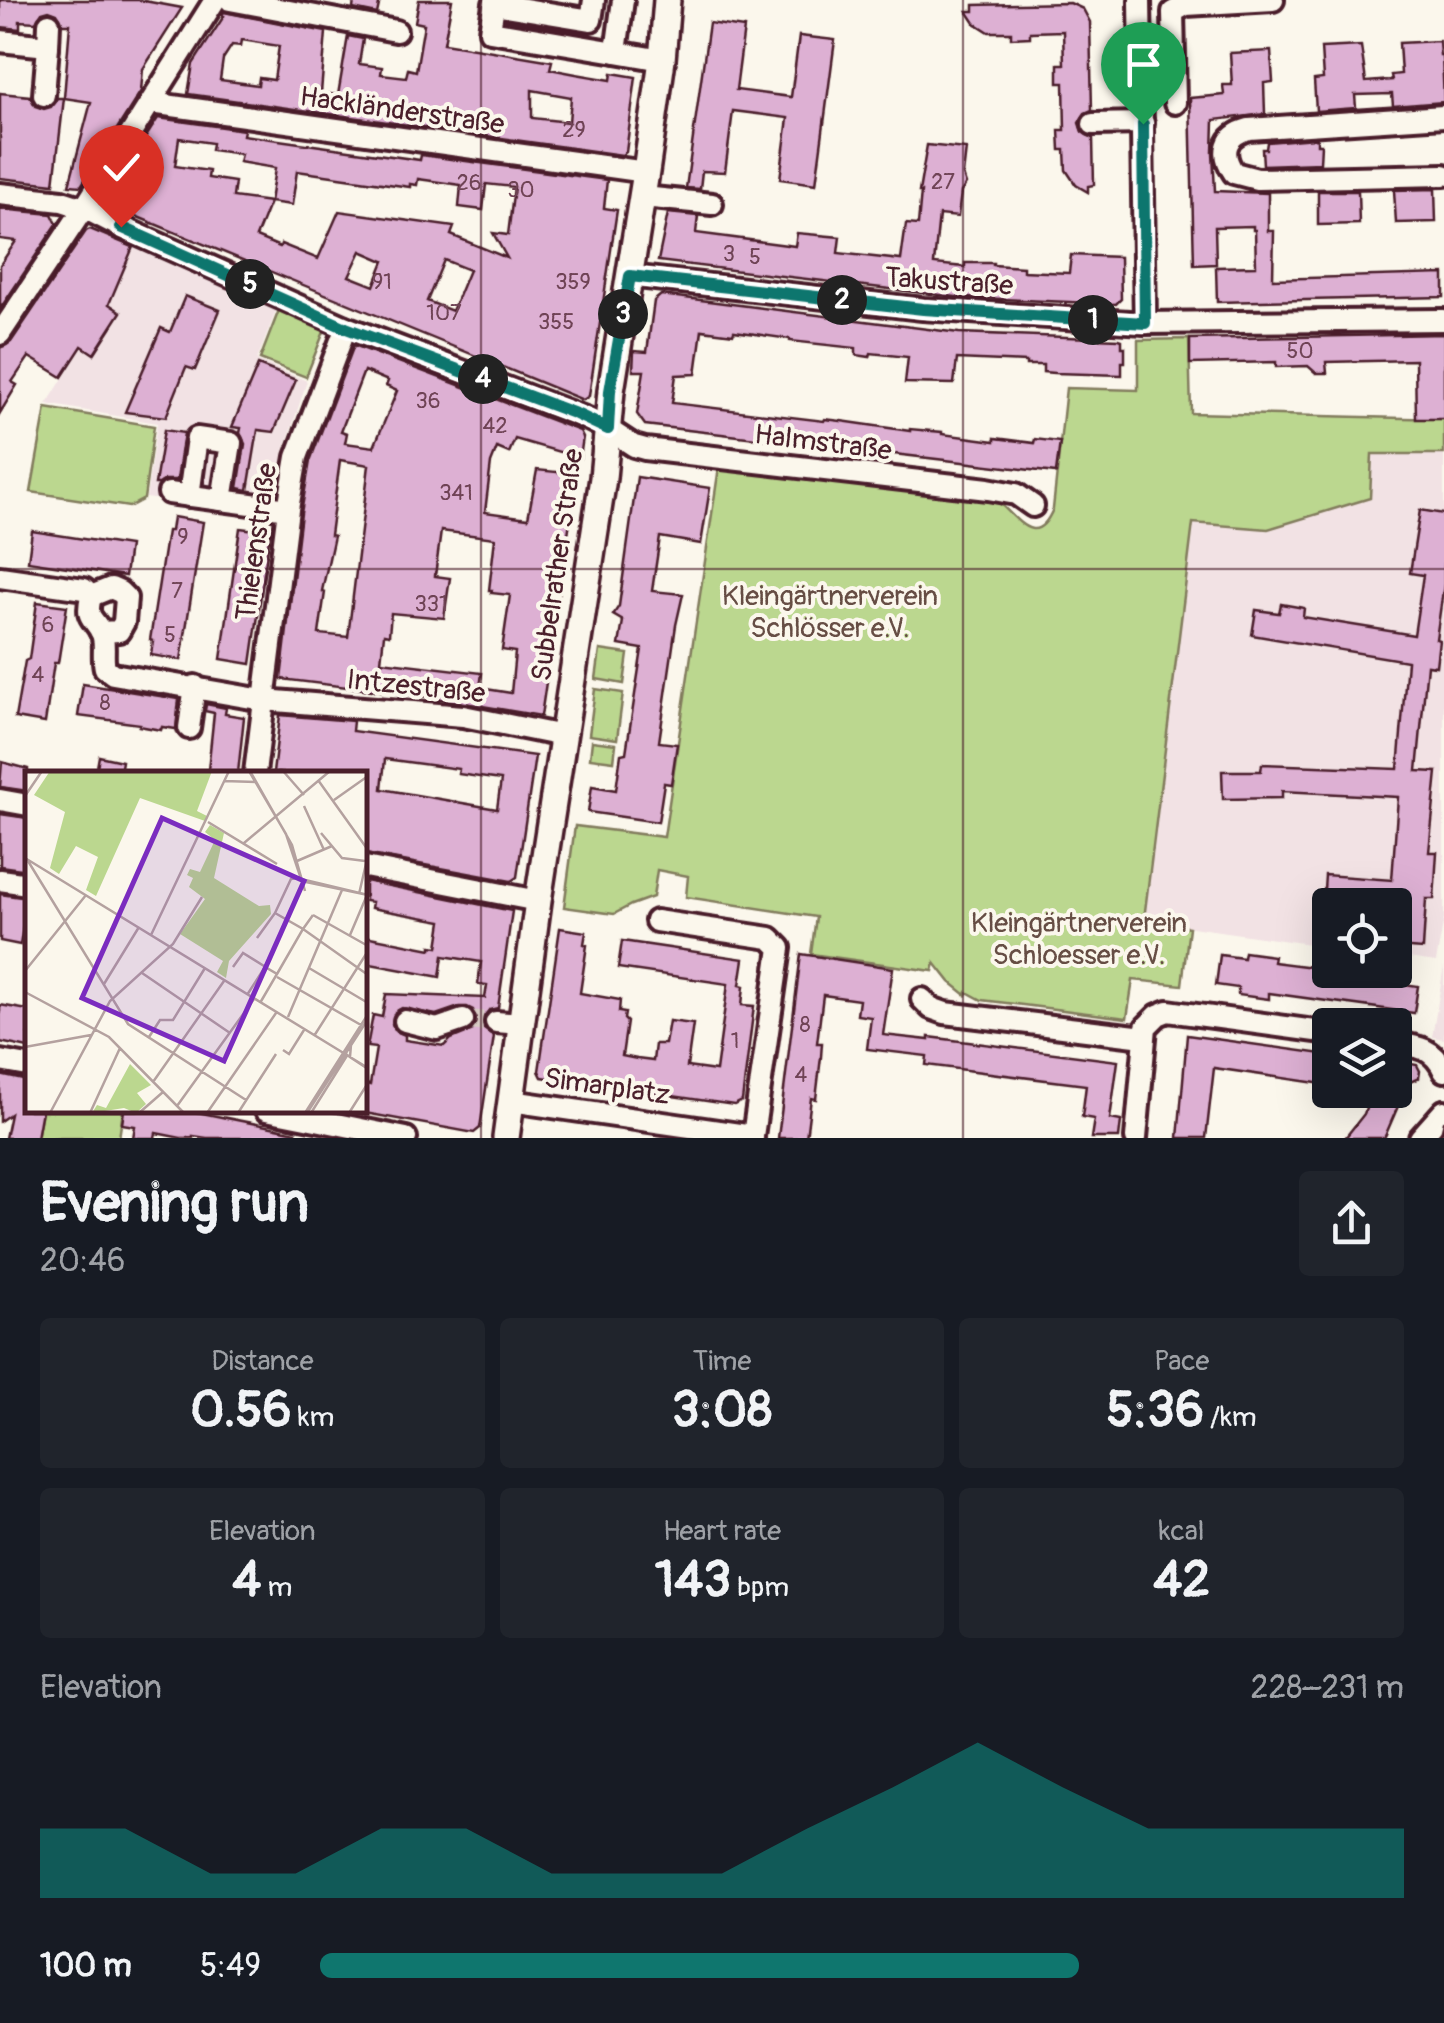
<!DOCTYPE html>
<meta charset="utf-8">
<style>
body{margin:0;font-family:Pangolin,sans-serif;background:#20242c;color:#f1f3f6;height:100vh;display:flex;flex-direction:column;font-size:38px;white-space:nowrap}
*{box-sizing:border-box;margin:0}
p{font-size:32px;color:#9ea1a6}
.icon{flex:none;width:55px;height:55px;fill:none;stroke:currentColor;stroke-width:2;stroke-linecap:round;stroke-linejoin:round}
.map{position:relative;height:1138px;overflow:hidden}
.side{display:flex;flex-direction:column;background:#171b24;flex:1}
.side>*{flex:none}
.tools{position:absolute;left:1312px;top:888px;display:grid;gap:20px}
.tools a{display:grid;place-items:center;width:100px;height:100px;border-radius:10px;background:#171b24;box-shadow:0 10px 40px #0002;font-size:50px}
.pin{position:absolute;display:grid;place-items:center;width:85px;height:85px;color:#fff;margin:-102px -42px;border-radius:50% 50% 50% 0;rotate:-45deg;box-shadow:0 0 10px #0007}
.pin .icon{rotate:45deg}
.km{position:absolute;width:50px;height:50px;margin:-25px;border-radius:50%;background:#222;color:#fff;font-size:28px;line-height:50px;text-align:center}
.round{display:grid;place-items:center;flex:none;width:105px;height:105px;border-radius:10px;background:#20242c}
.head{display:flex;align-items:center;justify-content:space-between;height:170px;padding:0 40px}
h1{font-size:55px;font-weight:700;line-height:75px}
.stats{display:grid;grid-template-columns:repeat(3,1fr);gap:15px;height:170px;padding:10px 40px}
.stats div{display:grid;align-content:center;border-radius:10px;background:#20242c;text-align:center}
.stats b{font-size:50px;font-weight:700}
.stats small{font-size:28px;font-weight:400}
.stats p{font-size:28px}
.chart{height:280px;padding:20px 40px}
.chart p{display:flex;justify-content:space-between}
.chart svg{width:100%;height:180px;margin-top:10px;fill:#0f766e;opacity:.7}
ul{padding:0 40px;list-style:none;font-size:32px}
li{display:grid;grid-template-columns:160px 120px 1fr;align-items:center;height:75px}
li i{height:25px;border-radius:12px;background:#0f766e}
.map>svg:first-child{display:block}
</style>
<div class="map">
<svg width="1444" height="1138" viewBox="0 0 1444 1138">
<rect width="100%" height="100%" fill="#fbf7ec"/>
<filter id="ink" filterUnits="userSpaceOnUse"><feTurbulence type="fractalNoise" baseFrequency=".01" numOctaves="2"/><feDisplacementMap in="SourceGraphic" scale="20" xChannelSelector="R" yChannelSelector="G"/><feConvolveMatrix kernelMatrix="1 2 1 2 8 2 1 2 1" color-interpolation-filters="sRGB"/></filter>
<g filter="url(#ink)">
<g fill="#f2e2e4">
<polygon points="133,247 276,311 257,360 307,381 283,454 275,516 146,498 157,423 47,404 109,304"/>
<polygon points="1371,454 1444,455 1444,919 1436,962 1395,956 1395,905 1330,905 1330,947 1144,920 1193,523 1268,529 1370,498"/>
<polygon points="1444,966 1444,1039 1432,1037"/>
</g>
<g fill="#bbd78f" stroke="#827b5d" stroke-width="2.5">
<polygon points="279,310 325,329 306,377 260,359"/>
<path d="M1189,339L1191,413L1444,419V454H1372L1370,498L1268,529L1193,523L1144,919L1189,927L1182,985L1133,980L1127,1018L982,1000L967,992L966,995L950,982L935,963L933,971L811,954L816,917L686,897L688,876L657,870L653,897L631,905L614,914L564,907L575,826L664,837L719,467L997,501C1016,516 1035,551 1053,509L1066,388L1138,390V340Z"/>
<polygon points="46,408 154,426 144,499 129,507 31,492"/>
<polygon points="600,650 628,654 624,684 596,679"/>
<polygon points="595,689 623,693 617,739 589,735"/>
<polygon points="592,741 616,744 614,761 590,758"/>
<polygon points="42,1111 123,1111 119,1138 37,1138"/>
</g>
<g fill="#ddb0d3" stroke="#4a1f2b" stroke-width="2.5" fill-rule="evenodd">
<polygon points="0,0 139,0 182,8 143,69 141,91 81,186 69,185 91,102 64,98 70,24 63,24 57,13 49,10 42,12 36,22 20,21 20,29 0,27"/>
<polygon points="354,0 380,0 377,14 353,9"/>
<path d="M419,0H452L444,43L552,61L550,69L576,74L611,80L612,73L636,77L626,152L622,155L188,94L193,64L224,16L222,15L224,12L326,32L321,93L338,95L348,36L363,39L359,64L382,67L381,74L406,77L408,69L416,71L424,24L415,22ZM242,40L279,46L274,80L259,78L258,85L220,80L223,59L232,45L241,46ZM532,90L571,97L569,122L532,118Z"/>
<polygon points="1070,3 1083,9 1090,22 1092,110 1085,113 1079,123 1082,132 1093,138 1094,185 1088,186 1088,192 1076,185 1066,170 1065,150 1060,150 1059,130 1065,130 1064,83 1058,83 1058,64 1064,64 1063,31 1030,32 1030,37 1011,38 1011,32 989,32 975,23 967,11 974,11 974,5"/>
<polygon points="709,23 744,28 736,90 791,97 799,36 835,40 816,184 780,179 788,118 733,111 725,172 702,171 700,189 686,188"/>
<polygon points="1439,41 1440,55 1442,55 1444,102 1393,106 1392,94 1355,95 1356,108 1316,111 1314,80 1323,79 1321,48 1361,46 1366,82 1392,80 1391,75 1401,74 1399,43"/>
<polygon points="1271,51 1273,82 1264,83 1265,114 1214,120 1213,153 1215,191 1268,193 1268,231 1274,231 1273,279 1444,274 1444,297 1217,302 1216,267 1256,266 1255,230 1253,230 1253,226 1215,227 1216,264 1194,265 1190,98 1224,95 1223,85 1232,85 1230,53"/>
<polygon points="0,93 30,96 35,106 44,109 51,107 57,98 64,98 54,184 0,178"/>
<path d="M158,118L244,130L243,135L420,160L421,155L607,180L604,208L617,210L589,396L583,400L111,206L109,197L120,181H118ZM179,138L212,143L211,150L241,154L239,162L275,168L270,202L233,197L235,182L208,178L209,171L175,166ZM297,171L410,187V184L417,185L418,179L461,185L459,207L483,210L486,184L514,187L508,235L493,233L507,258L451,235L454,227L339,211L318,259L281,244L280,247L256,237L270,202L292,205ZM361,251L384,261L374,286L349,276ZM444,260L469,270L452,311L427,301Z"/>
<polygon points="1315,138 1317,139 1317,144 1321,144 1320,163 1263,165 1262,149 1266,149 1267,142"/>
<polygon points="927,145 966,149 963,175 966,184 961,192 958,217 939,215 934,264 965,267 965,263 993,263 993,265 1023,267 1023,271 1069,273 1071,255 1120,257 1121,299 1116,304 956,297 658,261 668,213 698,216 696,233 795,246 797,233 840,237 838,253 901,260 906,224 918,225 921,192 919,192"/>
<polygon points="1435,189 1436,222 1396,223 1394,190"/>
<polygon points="1318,191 1358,191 1359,224 1318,225"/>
<polygon points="0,209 52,214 57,224 0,309 0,265 16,241 0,239"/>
<polygon points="90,229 133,247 109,304 121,312 94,354 82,346 62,377 29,357 12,382 17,385 0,413 0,348 11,342 86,231"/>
<polygon points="661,295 959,333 1119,339 1122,340 1122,347 1125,347 1125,362 1122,362 1122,375 1054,373 1043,372 1043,365 1026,365 1026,362 957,359 954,384 905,383 908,357 871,353 870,357 856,355 856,348 790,341 790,339 734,331 733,334 702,330 696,374 676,375 672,403 824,421 825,419 841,421 910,431 910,429 942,432 942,434 995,441 995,438 1034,443 1035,439 1060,442 1056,473 645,425 637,414 644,371 633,371 634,351 647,352 654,301"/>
<polygon points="185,296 220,310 195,370 186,367 166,417 125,412 161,328 170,332"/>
<polygon points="1444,334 1444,419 1416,419 1415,360 1326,362 1327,373 1316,373 1308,366 1276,367 1276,362 1190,364 1190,339"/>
<path d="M354,345L580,431L583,437L580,458L515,439L509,453L497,448L491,463L485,512L528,518L537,470L577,474L541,716L429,697L281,679L301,513L310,461ZM364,371L388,381L386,386L397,391L374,447L345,443L347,433L341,431ZM340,460L369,465L348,637L319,634L325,592L322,591L334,536L330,535ZM441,531L495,538L489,590H492L491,593L510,595L502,650L515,652L511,693L480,688L482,673L381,661L384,634L389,635L391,613L444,618L450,578L435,576Z"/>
<polygon points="258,365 296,380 274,432 258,430 248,490 238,488 245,444 240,433 241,428 232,427"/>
<polygon points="164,430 184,433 177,480 165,480 159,484 155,484"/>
<polygon points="637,477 710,488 701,544 660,537 652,591 683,594 676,625 659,742 677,744 671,784 664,783 658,822 588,812 592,786 616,790 621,754 626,753 642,649 619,645 623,621 613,615 619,606"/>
<polygon points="1420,510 1444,514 1444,584 1436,639 1439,640 1436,666 1427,665 1417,771 1437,772 1429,852 1437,852 1434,899 1426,899 1423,949 1395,947 1395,905 1323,905 1325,875 1392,880 1398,797 1282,791 1282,798 1223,799 1222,771 1261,771 1262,764 1398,769 1407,661 1252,635 1256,610 1279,613 1281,604 1304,608 1303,617 1414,635 1423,575 1410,573"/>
<polygon points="173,517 203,522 181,660 151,655 153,641 150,640 167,531 171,531"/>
<polygon points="240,528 270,532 251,664 221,659"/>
<polygon points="32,531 129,546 125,576 28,561"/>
<polygon points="37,602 67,606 58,663 54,663 45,723 15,718 25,661 29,659"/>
<polygon points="83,684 179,699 176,729 162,727 161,730 139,726 140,724 78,716"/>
<polygon points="206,704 226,708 225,714 244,717 238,773 215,773 216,771 208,770 214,713 205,711"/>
<path d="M280,715L353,721L352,731L535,756L517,877L511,881L365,854V773H273ZM385,759L459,769L458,774L501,780L497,809L382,789Z"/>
<polygon points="99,756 122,761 120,773 96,773"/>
<polygon points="2,762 28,769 28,791 0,787"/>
<polygon points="0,814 28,818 28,870 0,866"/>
<path d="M365,881L512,911L498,1008L489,1010L482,1020L484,1029L494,1036L480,1128L474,1133L365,1113V1084L370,1085L376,1048L367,1047L373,1015L382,1017L386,994L485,998L487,985L478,984L481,962L443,956L440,977L365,963V936L431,949V946L438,947L442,921L371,908L372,902L365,901ZM459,1007H467L473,1010L476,1016V1024L473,1030L451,1039L444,1046L405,1040V1035L396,1031L392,1024L395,1012L402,1008L436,1015Z"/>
<polygon points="0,894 28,898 20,945 0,941"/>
<polygon points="560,928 586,932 584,944 587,945 580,993 620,1000 619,1012 625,1013 624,1019 627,1022 622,1056 637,1059 653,1061 655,1044 665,1044 669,1021 693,1024 687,1067 716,1071 728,984 618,968 622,941 744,959 740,985 744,986 742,1005 754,1006 742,1101 734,1105 542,1077 539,1071"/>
<polygon points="1244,952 1274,956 1273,962 1313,967 1312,971 1341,975 1342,971 1357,973 1357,977 1418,986 1414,1013 1269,993 1269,999 1238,995 1238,988 1216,985 1220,955 1243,958"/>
<polygon points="801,954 893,968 883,1035 929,1040 929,1037 1118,1061 1110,1119 1121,1121 1119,1138 1091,1138 1094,1119 1082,1117 1086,1085 926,1065 927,1056 867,1049 871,1017 857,1015 859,1000 823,995 817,1043 822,1043 821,1057 816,1099 811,1098 806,1138 778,1138"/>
<polygon points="0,1005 28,1010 28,1048 0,1042"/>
<polygon points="1187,1035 1330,1055 1330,1085 1214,1068 1206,1138 1178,1138"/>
<polygon points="1395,1061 1417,1065 1420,1071 1419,1078 1395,1089"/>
<polygon points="0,1075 28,1081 28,1110 42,1110 37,1138 5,1138 10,1114 0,1121"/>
<polygon points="1373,1090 1405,1090 1386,1134 1384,1138 1345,1138 1364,1114"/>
<polygon points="124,1110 187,1110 296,1132 296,1138 207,1138 193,1136 193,1138 181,1138 156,1133 155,1138 133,1138 135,1126 122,1124"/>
</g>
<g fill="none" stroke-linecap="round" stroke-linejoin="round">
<polyline stroke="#d8ccc5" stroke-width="20" stroke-dasharray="20 10" stroke-linecap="butt" points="463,1020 496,1022"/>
<defs>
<g id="minor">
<polyline points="230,0 396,31"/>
<polyline points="594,0 591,20 494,4 490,31 616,52 623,0"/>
<polyline points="1140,0 1145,323"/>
<polyline points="0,41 48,46 44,95"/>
<polyline points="48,46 49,24"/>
<polyline points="616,52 662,60"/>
<polyline points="151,103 646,172"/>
<polyline points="1175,103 1173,12 1186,5 1273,0"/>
<path d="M1444,116L1249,129C1225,135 1220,153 1234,173L1257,179L1444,175"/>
<polyline points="1093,124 1143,123"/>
<polyline points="0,194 62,201 84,208 121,227 346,327 588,419 608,429 634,446 645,449 988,489 1016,494 1033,506"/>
<polyline points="643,197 712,204"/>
<polyline points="629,276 923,309 1145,323 1444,320"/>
<polyline points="0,334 84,208 215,0"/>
<polyline points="169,493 288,509"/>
<polyline points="189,496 197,438 231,443 222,500"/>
<path d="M0,577L84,589L91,596C85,621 94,616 102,634C106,644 102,657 105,668L113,674L263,700L463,716L563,736"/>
<polyline points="91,596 111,588 120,592 126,598 124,622 119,631 101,632"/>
<polyline points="189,728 195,686"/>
<polyline points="255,773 288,509 297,457 346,327"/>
<polyline points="0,800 28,805"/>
<polyline points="365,867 538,901"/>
<polyline points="0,880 28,884"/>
<polyline points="656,921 770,938 780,948 753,1136"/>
<polyline points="922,999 931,1008 945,1013 1144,1037"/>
<polyline points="405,1021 437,1029 463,1020"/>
<polyline points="496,1022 521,1024"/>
<path d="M1395,1043C1417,1046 1434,1048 1444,1071"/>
<polyline points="0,1061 28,1066"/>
<polyline points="511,1101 753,1136 753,1138"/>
<polyline points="266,1110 406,1138"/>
<polyline points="1136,1138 1146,1027 1158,1015 1168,1011 1330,1033"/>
<polyline points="1420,1138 1444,1111"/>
</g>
<polyline id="major" points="506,1138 538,901 603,478 611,391 646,172 662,60 667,0"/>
</defs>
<use href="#minor" stroke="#4a1f2b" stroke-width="28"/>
<use href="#major" stroke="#4a1f2b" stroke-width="32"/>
<use href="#minor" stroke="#fbf7ec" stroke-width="20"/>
<use href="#major" stroke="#fbf7ec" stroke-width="25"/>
<polyline stroke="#4a1f2b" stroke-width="2.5" points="1440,1138 1444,1121"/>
</g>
</g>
<g fill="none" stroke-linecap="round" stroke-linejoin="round" filter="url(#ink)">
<defs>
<polyline id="route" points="121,227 346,328 576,414 608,429 610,391 630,276 923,309 1145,323 1143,124"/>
</defs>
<use href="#route" stroke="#fff" stroke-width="20"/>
<use href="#route" stroke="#0f766e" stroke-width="12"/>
</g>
<path fill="none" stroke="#4a1f2b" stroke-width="2.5" stroke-opacity="0.55" d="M481,0V1138M963,0V1138M0,569H1444"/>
<g text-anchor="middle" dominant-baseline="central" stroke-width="8" stroke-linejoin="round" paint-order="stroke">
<g font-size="22" fill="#6f4355">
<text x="574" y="130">29</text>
<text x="943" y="182">27</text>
<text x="469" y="183">26</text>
<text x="521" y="190">30</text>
<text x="729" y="254">3</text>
<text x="755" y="257">5</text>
<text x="382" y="282">91</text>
<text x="573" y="282">359</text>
<text x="444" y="313">107</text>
<text x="556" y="322">355</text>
<text x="1300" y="351">50</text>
<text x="428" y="401">36</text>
<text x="495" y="426">42</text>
<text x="456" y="493">341</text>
<text x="183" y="537">9</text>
<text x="177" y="591">7</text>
<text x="431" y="604">331</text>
<text x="48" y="625">6</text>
<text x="170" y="635">5</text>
<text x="38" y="675">4</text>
<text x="105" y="703">8</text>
<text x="805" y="1025">8</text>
<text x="735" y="1041">1</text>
<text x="801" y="1075">4</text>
</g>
<g font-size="28" fill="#4a1f2b" stroke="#fbf7ec">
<text transform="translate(402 111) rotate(8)">Hackländerstraße</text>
<text transform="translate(949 282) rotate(4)">Takustraße</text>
<text transform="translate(823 443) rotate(7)">Halmstraße</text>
<text transform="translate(257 542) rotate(-82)">Thielenstraße</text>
<text transform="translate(558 565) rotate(-82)">Subbelrather Straße</text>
<text transform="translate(416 687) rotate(6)">Intzestraße</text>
<text transform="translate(607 1087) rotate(8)">Simarplatz</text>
</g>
<g font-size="28" fill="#664d44" stroke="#fbf7ec">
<text x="830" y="596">Kleingärtnerverein<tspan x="830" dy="32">Schlösser e.V.</tspan></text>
<text x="1079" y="923">Kleingärtnerverein<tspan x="1079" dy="32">Schloesser e.V.</tspan></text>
</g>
</g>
<g transform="translate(25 771)">
<rect width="342" height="342" fill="#fbf7ec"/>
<path d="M25,0H187L172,40L182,45L180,50L115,27L71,125L61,119L73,86L51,75L34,103L25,97L40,41L9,24ZM185,54L199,62L189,107L234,135L245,134L246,143L204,190L201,207L192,201L198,190L155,163L180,128L164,116L168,107L162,104L165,98L175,101L190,69L180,61ZM105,293L126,314L112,322L121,333L111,342L99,337L67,342L72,334L81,337Z" fill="#bbd78f"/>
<path fill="none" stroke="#b4a19f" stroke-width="2.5" d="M224,0L261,63L276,108L343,124M225,0L267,74L280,120M258,0L279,24M293,9L343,79M199,10L231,11M0,25L17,0M309,29L343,5M279,35L299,79M183,51L252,93M296,62L317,87L340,90M219,72L305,0M0,87L343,297M3,90L103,253L221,329M272,90L307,75M281,111L343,124M334,123L343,84M250,142L278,158L252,203M250,142L266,108L274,107M288,144L278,158L343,204M288,144L343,175M126,164L204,0M325,164L342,124M232,167L250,142M208,196L218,182L239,195M284,197L343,232M0,200L61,124M117,202L205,262M252,206L336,254M79,213L114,156M0,221L84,266L159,342M222,224L240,196L252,203L235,232M263,246L317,119M289,265L343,180M124,266L135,249H148L180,197M326,274L325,286L343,298M0,276L66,264M258,279L264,283L279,259M128,311L199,210M152,335L229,228M25,342L85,230L148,173L177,126M65,342L95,277M114,342L138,321M182,342L251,242M213,342L251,283M280,342L343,243M282,342L343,248M286,342L323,283M324,342L343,312"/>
<path fill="#7b2cbf" fill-opacity="0.15" stroke="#7b2cbf" stroke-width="5" d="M137,47L279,110L199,290L57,227Z"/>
<rect width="342" height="342" fill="none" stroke="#4a1f2b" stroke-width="5"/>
</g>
</svg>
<div class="tools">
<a><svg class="icon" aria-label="locate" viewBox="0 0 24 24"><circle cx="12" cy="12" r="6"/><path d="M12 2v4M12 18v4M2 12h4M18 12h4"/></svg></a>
<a><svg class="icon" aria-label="layers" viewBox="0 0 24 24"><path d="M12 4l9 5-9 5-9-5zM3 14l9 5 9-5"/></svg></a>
</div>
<div class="pin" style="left:1143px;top:124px;background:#1e9e55"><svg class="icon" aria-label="arrive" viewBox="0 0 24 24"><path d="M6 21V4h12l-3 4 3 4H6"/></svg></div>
<div class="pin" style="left:121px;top:227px;background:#d93025"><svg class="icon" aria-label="check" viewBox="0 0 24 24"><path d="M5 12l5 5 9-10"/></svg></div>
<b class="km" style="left:1093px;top:320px">1</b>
<b class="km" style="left:842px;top:300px">2</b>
<b class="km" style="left:623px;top:314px">3</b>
<b class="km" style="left:483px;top:379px">4</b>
<b class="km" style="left:250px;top:284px">5</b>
</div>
<section class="side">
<div class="head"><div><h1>Evening run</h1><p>20:46</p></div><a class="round"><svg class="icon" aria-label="share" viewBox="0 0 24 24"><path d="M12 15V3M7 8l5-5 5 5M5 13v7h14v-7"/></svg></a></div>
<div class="stats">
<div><p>Distance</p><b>0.56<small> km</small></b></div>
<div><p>Time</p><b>3:08</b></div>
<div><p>Pace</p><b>5:36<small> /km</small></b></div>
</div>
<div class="stats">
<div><p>Elevation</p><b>4<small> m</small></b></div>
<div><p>Heart rate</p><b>143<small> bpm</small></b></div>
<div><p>kcal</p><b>42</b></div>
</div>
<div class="chart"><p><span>Elevation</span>228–231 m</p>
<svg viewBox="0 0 160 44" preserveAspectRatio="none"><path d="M0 44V27L10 27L20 38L30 38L40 27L50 27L60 38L70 38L80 38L90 27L100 17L110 6L120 17L130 27L140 27L150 27L160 27V44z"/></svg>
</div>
<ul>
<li><b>100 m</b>5:49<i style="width:70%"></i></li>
</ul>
</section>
